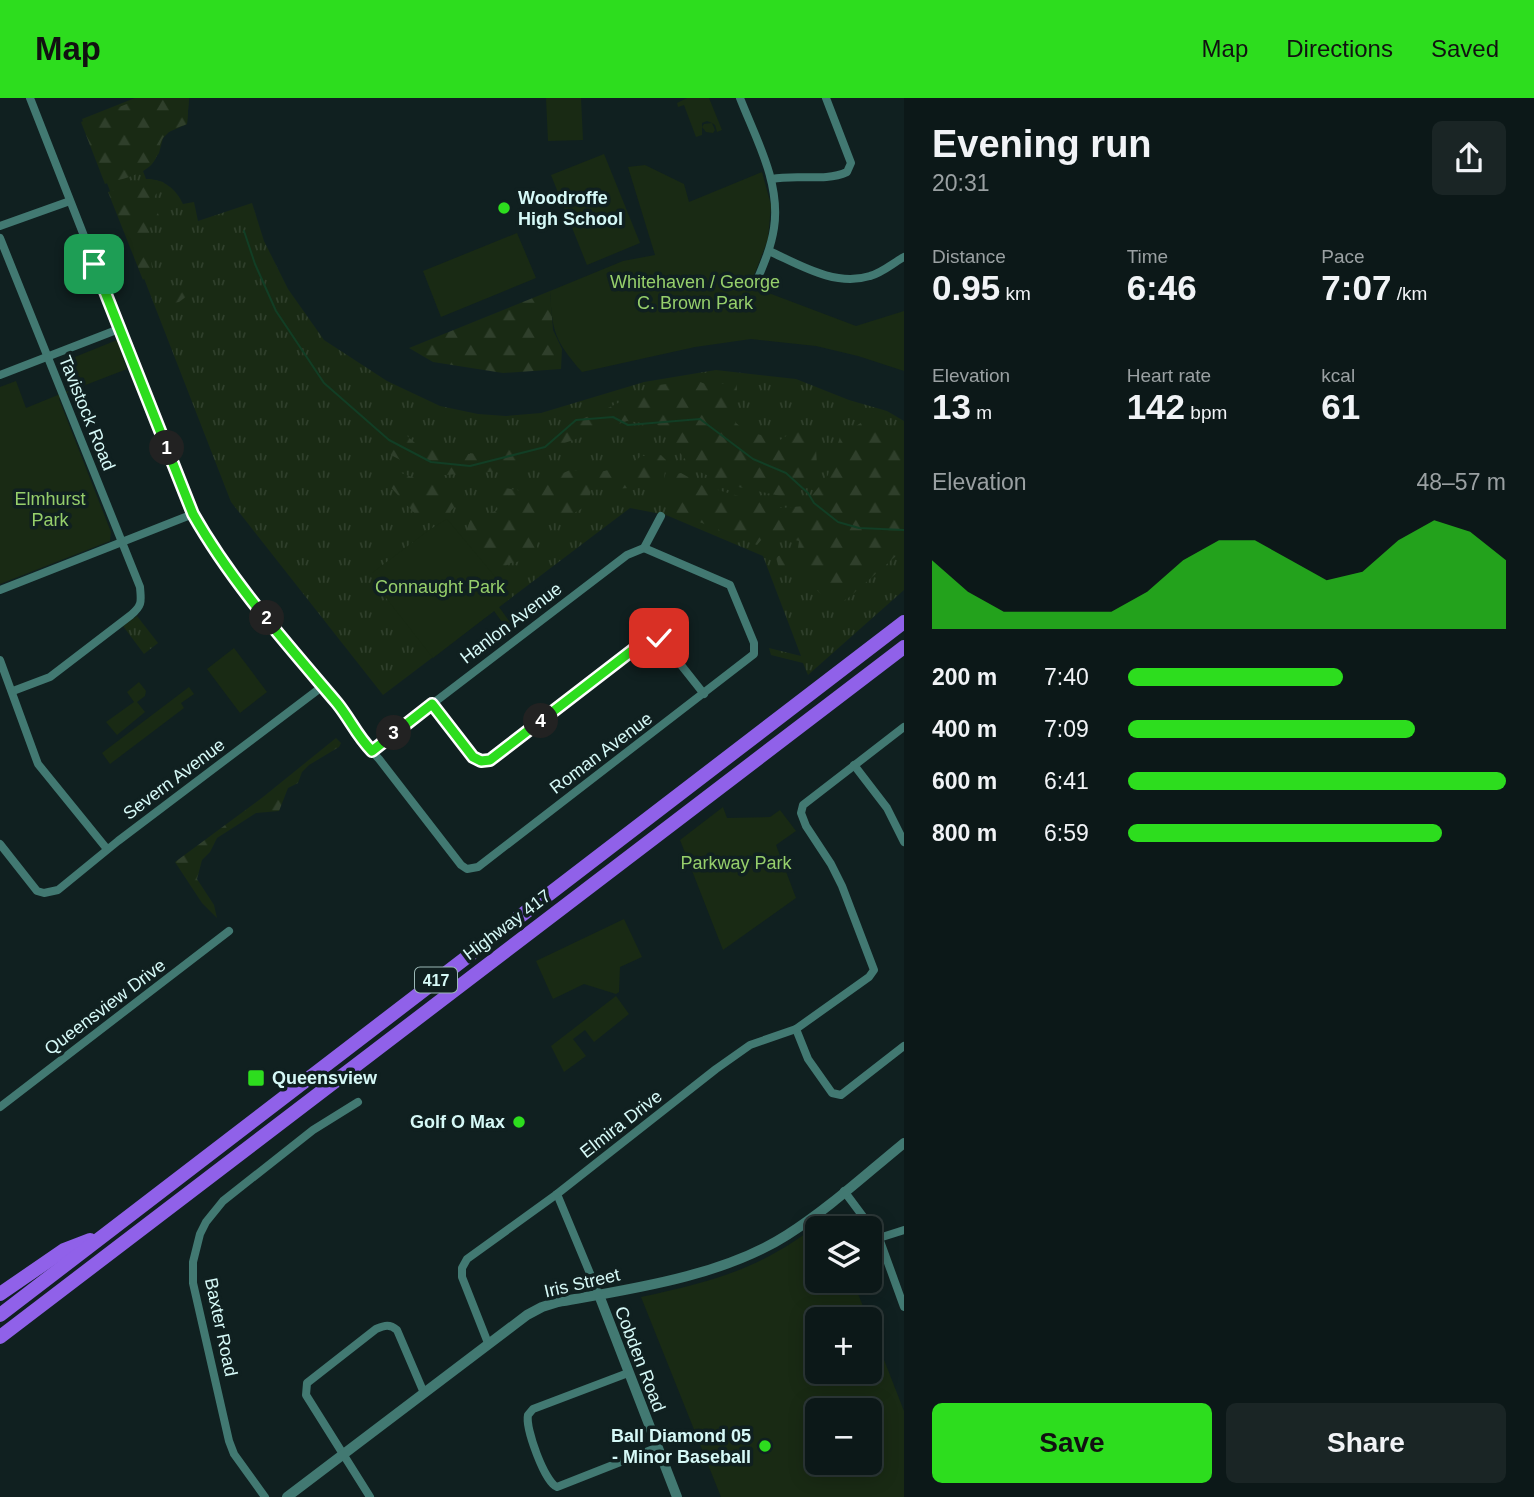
<!DOCTYPE html>
<meta charset="utf-8">
<style>
body{margin:0;font-family:Helvetica,sans-serif;background:#1a2525;color:#f1f3f6;height:100vh;display:flex;flex-direction:column;font-size:26px;white-space:nowrap}
*{box-sizing:border-box;margin:0}
p{font-size:23px;color:#9aa0a2}
.icon{flex:none;width:38px;height:38px;fill:none;stroke:currentColor;stroke-width:2;stroke-linecap:round;stroke-linejoin:round}
.map{position:relative;flex:1;overflow:hidden}
.details{display:flex;flex-direction:column;background:#0c1818;width:630px}
.details>*{flex:none}
.tools{position:absolute;left:805px;top:1118px;display:grid;gap:14px}
.tools a{display:grid;place-items:center;width:77px;height:77px;border-radius:10px;background:#0c1818;box-shadow:0 4px 18px #0003,0 0 0 2px #2c3737;font-size:35px}
.pin{position:absolute;display:grid;place-items:center;width:60px;height:60px;color:#fff;margin:-30px;border-radius:14px;box-shadow:0 4px 10px #0006}
.km{position:absolute;width:35px;height:35px;margin:-18px;border-radius:50%;background:#222;color:#fff;font-size:19px;line-height:35px;text-align:center}
.round{display:grid;place-items:center;flex:none;width:74px;height:74px;border-radius:10px;background:#1a2525}
.head{display:flex;align-items:center;justify-content:space-between;height:119px;padding:0 28px}
h1{font-size:38px;font-weight:800;line-height:52px}
.stats{display:grid;grid-template-columns:repeat(3,1fr);gap:10px;height:119px;padding:7px 28px}
.stats div{display:grid;align-content:center}
.stats b{font-size:35px;font-weight:800}
.stats small{font-size:19px;font-weight:400}
.stats p{font-size:19px}
.chart{height:196px;padding:14px 28px}
.chart p{display:flex;justify-content:space-between}
.chart svg{width:100%;height:126px;margin-top:7px;fill:#2ddd1e;opacity:.7}
.primary-button{display:flex;gap:14px;margin-top:auto;padding:14px 28px}
.primary-button a{flex:1;height:80px;border-radius:10px;background:#2ddd1e;color:#111;font-size:28px;font-weight:800;line-height:80px;text-align:center}
.primary-button a+a{background:#1a2525;color:#f1f3f6}
ul{padding:0 28px;list-style:none;font-size:23px}
li{display:grid;grid-template-columns:112px 84px 1fr;align-items:center;height:52px}
li i{height:18px;border-radius:9px;background:#2ddd1e}
header{display:flex;align-items:center;gap:42px;box-sizing:border-box;height:98px;padding:0 35px;background:#2ddd1e;color:#111}
header strong{font-size:33px}
nav{display:flex;gap:38px;margin-inline-start:auto;font-size:24px}
main{display:flex;flex:1;min-height:0}
.map>svg:first-child{display:block}
</style>
<header>
<strong>Map</strong>
<nav><a>Map</a><a>Directions</a><a>Saved</a></nav>
</header>
<main>
<div class="map">
<svg width="904" height="1399" viewBox="0 0 904 1399">
<defs>
<pattern id="grass-tufts" width="24" height="20" patternUnits="userSpaceOnUse" patternTransform="scale(1.75)"><rect width="24" height="20" fill="#192a14"/><path d="M3 7l-1-3M5 7V3M7 7l1-3M15 17l-1-3M17 17v-4M19 17l1-3" fill="none" stroke="#2f3f2b"/></pattern>
<pattern id="forest-firs" width="22" height="20" patternUnits="userSpaceOnUse" patternTransform="scale(1.75)"><rect width="22" height="20" fill="#192a14"/><path d="M5 1l3.5 6h-7zM16 11l3.5 6h-7z" fill="#2f3f2b"/></pattern>
</defs>
<rect width="100%" height="100%" fill="#102020"/>
<g fill="url(#grass-tufts)">
<path d="M135,0H189L187,26L169,34L163,40L159,55L152,65L143,73L146,81C164,81 176,91 183,106L194,104L198,123L252,105L264,143L288,191L324,242L387,283L440,308L478,316L506,318L541,315L644,284L716,272L796,281L849,302L887,313L904,323V492L808,577L803,565L771,557L769,550L801,558L763,458L666,417L630,410L383,597L231,404L82,21Z"/>
<polygon points="137,518 158,545 144,556 123,528"/>
</g>
<g fill="url(#forest-firs)">
<path d="M142,0H189L187,26C180,29 167,32 163,40C158,48 159,58 152,66C141,78 120,81 105,86L81,24Z"/>
<polygon points="149,81 163,84 167,89 156,96 153,102 159,118 146,126 155,149 150,155 152,170 143,182 108,94"/>
<polygon points="194,182 191,195 179,204 162,208 160,205 164,196"/>
<polygon points="550,193 553,232 562,251 561,271 503,275 433,264 409,250"/>
<polygon points="695,282 708,287 737,284 736,325 743,331 753,327 757,336 780,342 803,327 815,335 817,367 800,394 785,399 729,387 693,371 658,327 627,323 556,348 561,329 602,313 652,288"/>
<polygon points="862,324 900,329 900,345 904,346 904,451 847,501 832,508 795,469 779,471 776,459 798,450 799,443 767,435 757,447 667,411 676,376 681,375 704,388 781,410 804,408 828,377 840,339"/>
<polygon points="396,328 415,345 469,356 534,345 540,354 502,373 431,378 389,356"/>
<polygon points="661,357 666,362 664,382 649,389 591,392 588,407 562,422 557,414 531,433 541,459 511,465 500,471 465,437 470,422 498,412 493,388 523,393 570,372 595,375 631,367 641,358"/>
<polygon points="388,370 417,381 459,388 465,397 449,415 417,418 385,383"/>
<polygon points="336,640 341,645 339,649 309,667 302,674 298,685 288,690 279,713 256,715 217,740 210,754 202,762 197,781 214,807 217,820 202,805 175,764 263,699"/>
</g>
<g fill="#192a14" fill-rule="evenodd">
<polygon points="546,0 581,0 583,42 548,43"/>
<polygon points="687,0 709,0 722,32 717,34 715,27 712,25 715,32 713,35 706,34 702,29 704,26 712,25 707,23 702,25 702,37 696,39 684,7 678,9 677,5"/>
<polygon points="604,56 640,145 587,167 551,77"/>
<path d="M645,67L684,86L689,104L762,74L771,107L768,141L750,188L856,228L904,213V273L858,258L816,248L751,241L695,249L582,274C555,243 552,234 550,193L623,163L655,157L628,69Z"/>
<polygon points="517,135 536,180 441,219 423,173"/>
<polygon points="117,242 127,271 70,293 59,301 111,434 110,443 0,486 0,289 16,283 26,310 70,292 60,265"/>
<polygon points="447,421 512,499 499,509 515,531 510,535 494,513 433,560 372,482 372,475 429,432"/>
<polygon points="234,550 267,594 240,615 207,571"/>
<polygon points="139,584 146,593 145,598 137,604 145,614 117,637 106,624 134,604 127,594"/>
<polygon points="189,589 194,596 181,605 184,610 110,666 102,655"/>
<polygon points="723,709 727,720 770,719 780,712 796,733 776,747 796,800 723,852 680,742"/>
<polygon points="624,821 642,859 620,869 619,894 616,896 584,886 553,901 536,863"/>
<polygon points="616,898 629,916 594,944 585,932 573,941 586,958 564,974 551,948"/>
<path d="M828,1119L832,1130H817V1183H853L868,1221L817,1222V1274H870V1226L904,1313V1399H721L641,1199C720,1182 763,1170 828,1119ZM817,1312H870V1365H817Z"/>
</g>
<g fill="none" stroke-linecap="round" stroke-linejoin="round">
<polyline stroke="#123e25" stroke-width="2" points="244,133 255,166 276,213 324,285 389,342 431,364 470,368 545,349 576,322 613,319 628,327 700,321 753,361 786,375 808,395 814,405 838,424 859,430 904,432"/>
<g stroke="#427972" stroke-width="8">
<polyline points="30,0 193,416 219,456 264,516 347,618 358,639 379,661 461,767 467,771 478,769 754,556 754,545 730,487 644,450"/>
<path d="M740,0C756,41 781,85 774,130C771,150 763,168 755,187"/>
<path d="M772,81C796,76 825,84 847,74L851,65L826,0"/>
<polyline points="0,128 70,103"/>
<path d="M0,140L140,489C141,503 143,507 131,517L50,579L13,593"/>
<path d="M769,153C800,167 835,189 870,178C882,175 893,165 904,159"/>
<polyline points="0,277 119,231"/>
<polyline points="0,492 193,416"/>
<polyline points="0,562 38,666 107,751"/>
<polyline points="432,606 473,659 485,663 651,540 662,543 704,596"/>
<polyline points="372,652 627,457 644,450 661,418"/>
<polyline points="854,667 887,710 904,744"/>
<polyline points="0,746 37,793 44,795 58,792 118,743 323,588"/>
<polyline points="796,931 808,961 832,995 841,997 904,948"/>
<polyline points="0,1009 229,833"/>
<polyline points="844,1093 879,1140 904,1209"/>
<polyline points="557,1096 599,1197"/>
<polyline points="879,1140 904,1132"/>
<polyline points="488,1245 462,1179 462,1170 467,1161 557,1096 716,971 750,947 796,931 869,879 874,872 842,788 831,766 806,728 801,715 803,707 904,629"/>
<path d="M628,1275L533,1311L528,1317C525,1330 545,1385 557,1389L656,1350"/>
<polyline points="265,1399 234,1356 229,1343 193,1185 193,1164 200,1136 206,1124 223,1103 313,1032 358,1004"/>
<path d="M370,1399L306,1297L307,1285L376,1231C385,1227 390,1226 397,1232L424,1295"/>
</g>
<g stroke="#427972" stroke-width="10">
<polyline points="599,1197 677,1399"/>
<path d="M287,1399L527,1217L542,1209L558,1204C632,1191 723,1178 787,1137C828,1111 866,1076 904,1045"/>
</g>
<g stroke="#9061e9" stroke-width="14">
<polyline points="0,1196 64,1152 90,1142"/>
<polyline points="0,1217 904,524"/>
<polyline points="0,1239 904,549"/>
</g>
</g>
<g fill="none" stroke-linecap="round" stroke-linejoin="round">
<defs>
<path id="route" d="M94,166L193,416C232,485 287,546 337,605C350,621 357,638 372,653L432,606L473,659L481,663L490,662L647,541L659,540"/>
</defs>
<use href="#route" stroke="#fff" stroke-width="14"/>
<use href="#route" stroke="#2ddd1e" stroke-width="9"/>
</g>
<g fill="#2ddd1e" stroke="#102020" stroke-width="2.5">
<circle cx="504" cy="110" r="7"/>
<rect x="247" y="971" width="18" height="18" rx="3.5"/>
<circle cx="519" cy="1024" r="7"/>
<circle cx="765" cy="1348" r="7"/>
</g>
<g text-anchor="middle" dominant-baseline="central" stroke-width="7" stroke-linejoin="round" paint-order="stroke">
<rect fill="#102020" stroke="#9bb8b6" stroke-width="2" x="415" y="869.5" width="42" height="25" rx="5"/>
<g font-size="16" font-weight="bold" fill="#d6f9f7">
<text x="436" y="882">417</text>
</g>
<g font-size="18" font-weight="bold" fill="#d6f9f7" stroke="#102020" text-anchor="start">
<text x="518" y="100">Woodroffe<tspan x="518" dy="21">High School</tspan></text>
<text x="272" y="980">Queensview</text>
<text x="505" y="1024" text-anchor="end">Golf O Max</text>
<text x="751" y="1338" text-anchor="end">Ball Diamond 05<tspan x="751" dy="21">- Minor Baseball</tspan></text>
</g>
<g font-size="18" fill="#96cf6b" stroke="#102020">
<text x="695" y="184">Whitehaven / George<tspan x="695" dy="21">C. Brown Park</tspan></text>
<text x="50" y="401">Elmhurst<tspan x="50" dy="21">Park</tspan></text>
<text x="440" y="489">Connaught Park</text>
<text x="736" y="765">Parkway Park</text>
</g>
<g font-size="18" fill="#d6f9f7" stroke="#102020">
<text transform="translate(87 315) rotate(68)">Tavistock Road</text>
<text transform="translate(511 525) rotate(-37)">Hanlon Avenue</text>
<text transform="translate(601 655) rotate(-37)">Roman Avenue</text>
<text transform="translate(174 681) rotate(-37)">Severn Avenue</text>
<text transform="translate(507 827) rotate(-37)">Highway 417</text>
<text transform="translate(105 909) rotate(-37)">Queensview Drive</text>
<text transform="translate(621 1026) rotate(-38)">Elmira Drive</text>
<text transform="translate(582 1185) rotate(-13)">Iris Street</text>
<text transform="translate(221 1229) rotate(78)">Baxter Road</text>
<text transform="translate(640 1261) rotate(69)">Cobden Road</text>
</g>
</g>
</svg>
<div class="tools">
<a><svg class="icon" aria-label="layers" viewBox="0 0 24 24"><path d="M12 4l9 5-9 5-9-5zM3 14l9 5 9-5"/></svg></a>
<a>+</a>
<a>−</a>
</div>
<div class="pin" style="left:94px;top:166px;background:#1e9e55"><svg class="icon" aria-label="arrive" viewBox="0 0 24 24"><path d="M6 21V4h12l-3 4 3 4H6"/></svg></div>
<div class="pin" style="left:659px;top:540px;background:#d93025"><svg class="icon" aria-label="check" viewBox="0 0 24 24"><path d="M5 12l5 5 9-10"/></svg></div>
<b class="km" style="left:167px;top:350px">1</b>
<b class="km" style="left:267px;top:520px">2</b>
<b class="km" style="left:394px;top:635px">3</b>
<b class="km" style="left:541px;top:623px">4</b>
</div>
<section class="details">
<div class="head"><div><h1>Evening run</h1><p>20:31</p></div><a class="round"><svg class="icon" aria-label="share" viewBox="0 0 24 24"><path d="M12 15V3M7 8l5-5 5 5M5 13v7h14v-7"/></svg></a></div>
<div class="stats">
<div><p>Distance</p><b>0.95<small> km</small></b></div>
<div><p>Time</p><b>6:46</b></div>
<div><p>Pace</p><b>7:07<small> /km</small></b></div>
</div>
<div class="stats">
<div><p>Elevation</p><b>13<small> m</small></b></div>
<div><p>Heart rate</p><b>142<small> bpm</small></b></div>
<div><p>kcal</p><b>61</b></div>
</div>
<div class="chart"><p><span>Elevation</span>48–57 m</p>
<svg viewBox="0 0 160 44" preserveAspectRatio="none"><path d="M0 44V20L10 31L20 38L30 38L40 38L50 38L60 31L70 20L80 13L90 13L100 20L110 27L120 24L130 13L140 6L150 10L160 20V44z"/></svg>
</div>
<ul>
<li><b>200 m</b>7:40<i style="width:57%"></i></li>
<li><b>400 m</b>7:09<i style="width:76%"></i></li>
<li><b>600 m</b>6:41<i style="width:100%"></i></li>
<li><b>800 m</b>6:59<i style="width:83%"></i></li>
</ul>
<div class="primary-button"><a>Save</a><a>Share</a></div>
</section>
</main>
